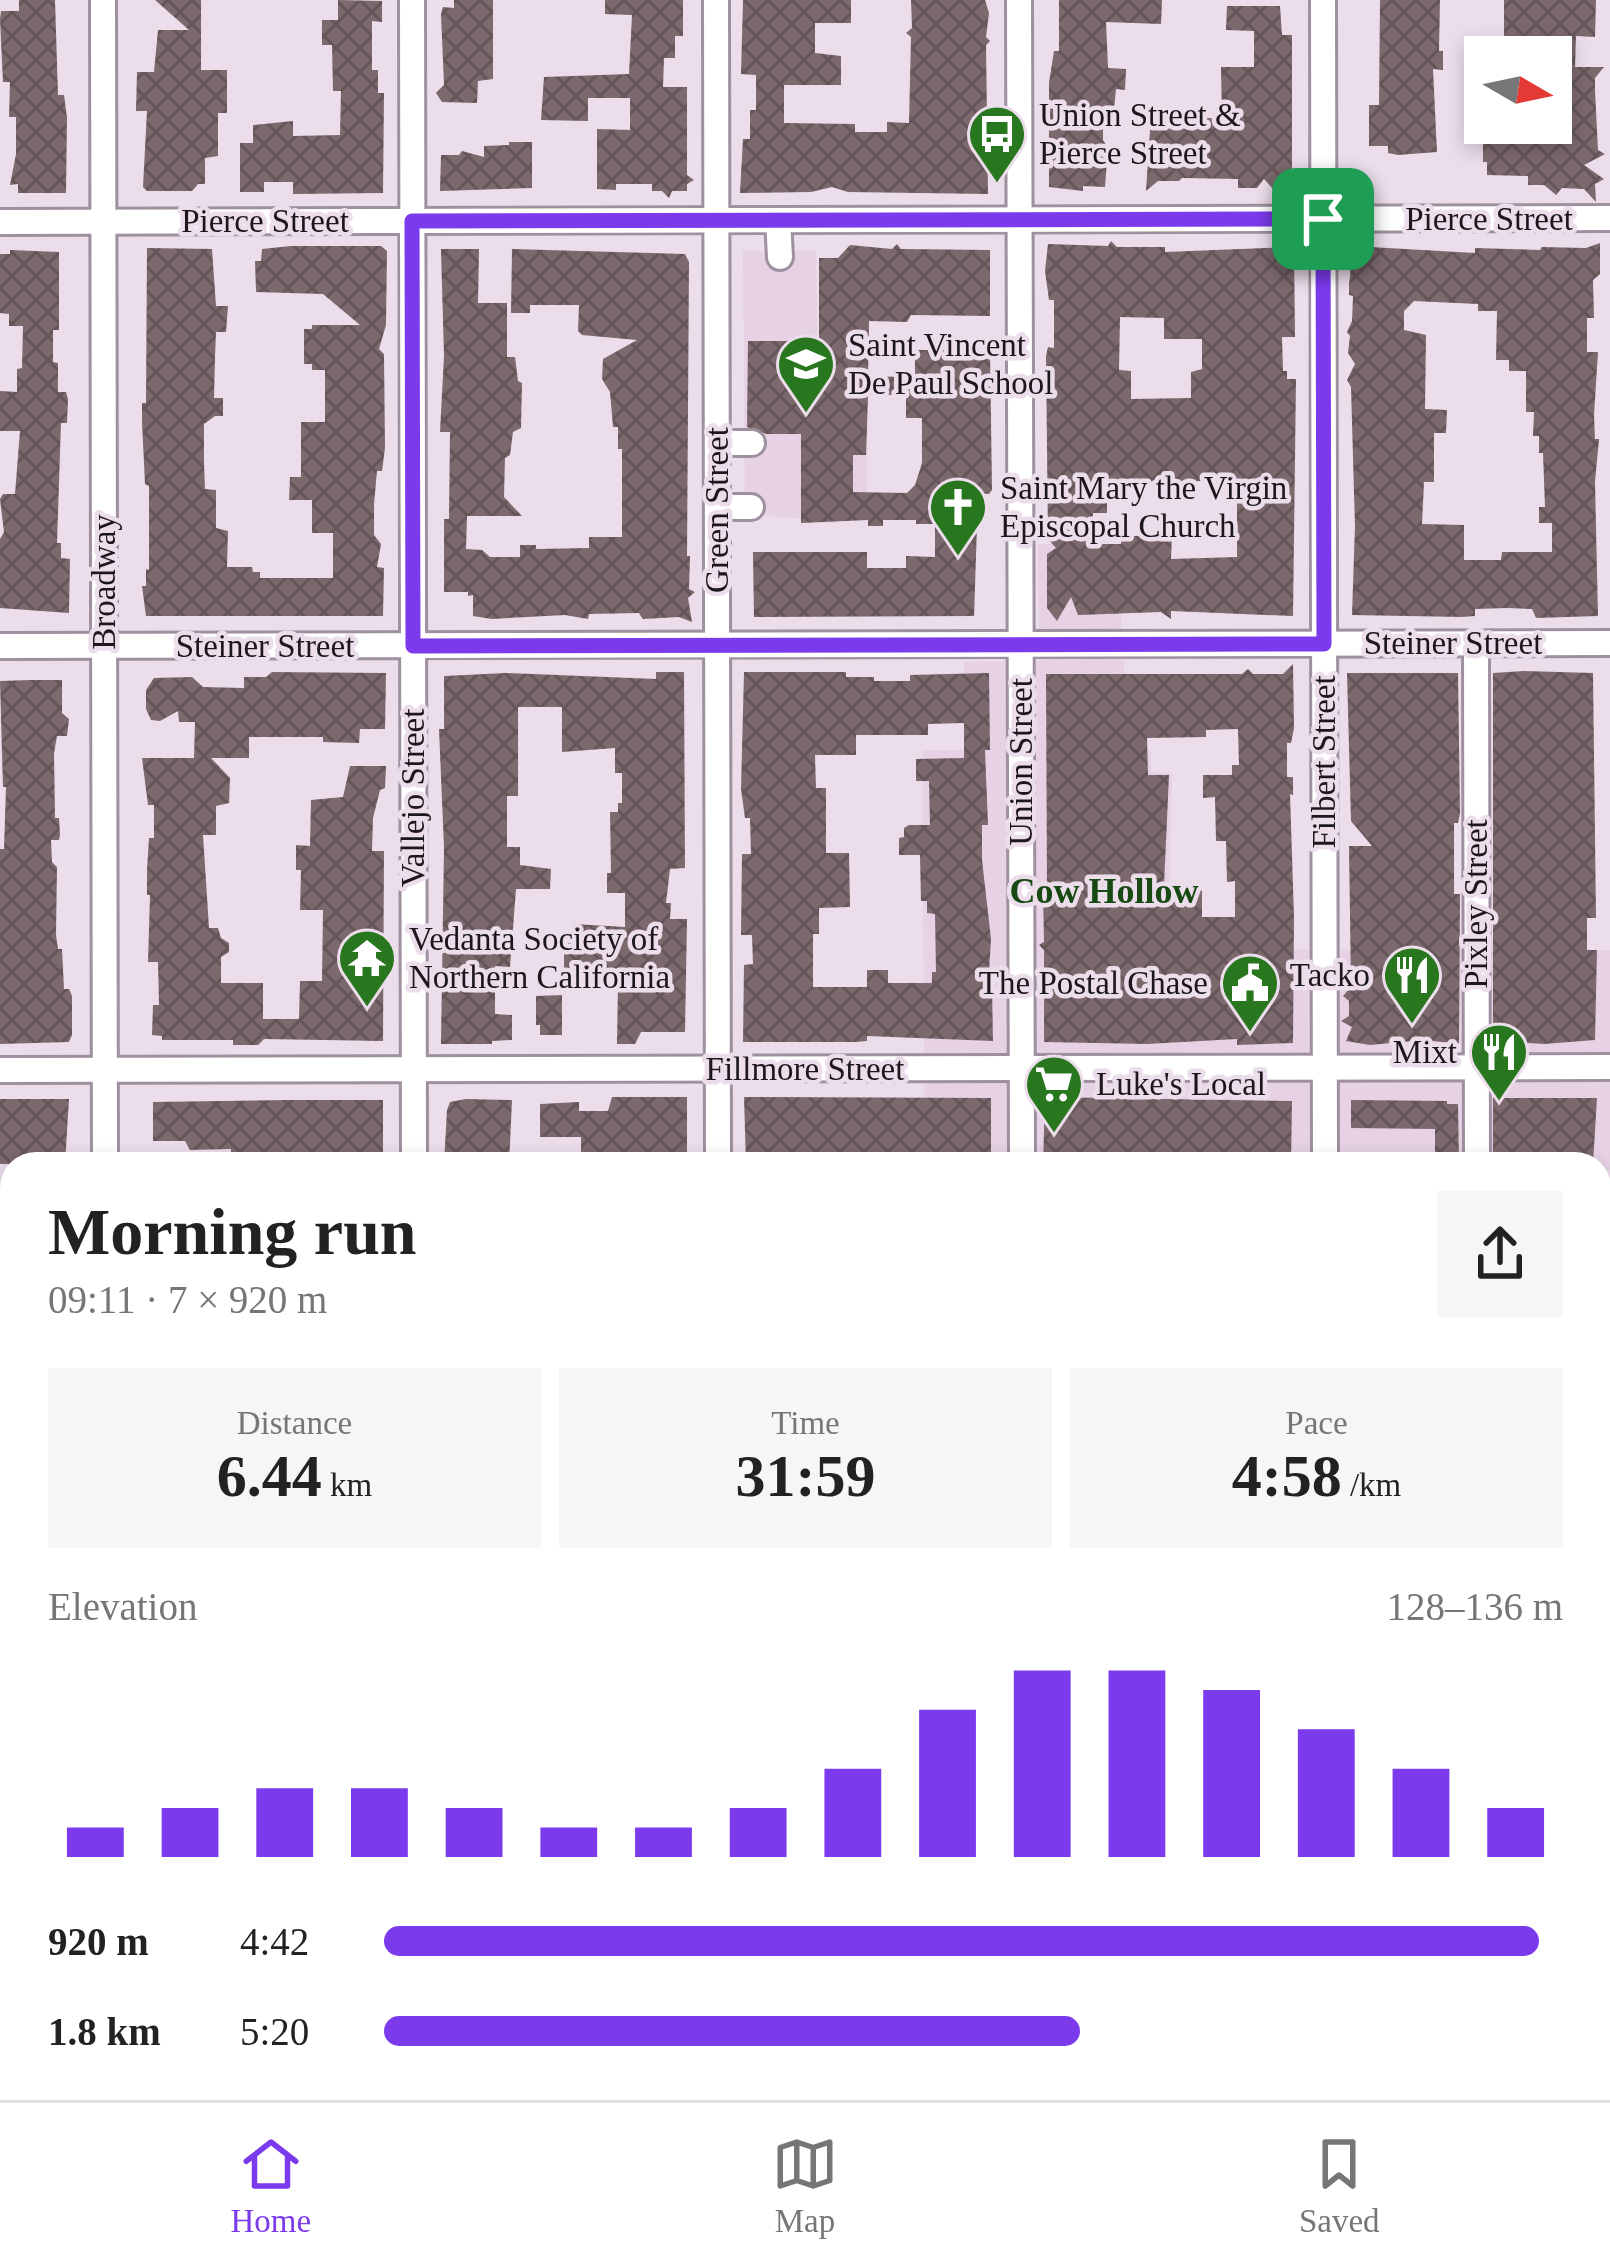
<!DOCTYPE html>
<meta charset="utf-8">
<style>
body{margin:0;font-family:"Times New Roman",serif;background:#f6f6f6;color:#222;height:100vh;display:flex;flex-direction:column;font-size:45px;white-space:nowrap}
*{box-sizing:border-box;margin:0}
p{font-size:39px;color:#767676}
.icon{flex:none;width:66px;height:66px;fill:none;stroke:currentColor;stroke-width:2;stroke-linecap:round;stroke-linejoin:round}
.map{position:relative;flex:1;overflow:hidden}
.side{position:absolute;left:0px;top:1152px;width:1611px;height:948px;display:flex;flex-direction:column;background:#fff;border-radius:36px 36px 0 0;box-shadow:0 6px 18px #0003}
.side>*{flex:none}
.needle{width:78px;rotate:99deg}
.buttons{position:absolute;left:1464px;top:36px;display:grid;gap:24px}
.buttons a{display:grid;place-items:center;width:108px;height:108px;border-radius:0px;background:#fff;box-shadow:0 6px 18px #0003;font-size:60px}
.pin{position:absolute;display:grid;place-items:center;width:102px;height:102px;color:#fff;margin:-51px;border-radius:24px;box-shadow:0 6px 18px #0006}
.round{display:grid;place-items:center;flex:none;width:126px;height:126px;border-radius:0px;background:#f6f6f6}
.overview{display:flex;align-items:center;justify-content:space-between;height:204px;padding:0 48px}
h1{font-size:66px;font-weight:600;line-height:90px}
.stats{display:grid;grid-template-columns:repeat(3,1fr);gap:18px;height:204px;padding:12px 48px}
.stats div{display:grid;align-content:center;border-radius:0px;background:#f6f6f6;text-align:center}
.stats b{font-size:60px;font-weight:600}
.stats small{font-size:33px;font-weight:400}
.stats p{font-size:33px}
.chart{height:336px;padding:24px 48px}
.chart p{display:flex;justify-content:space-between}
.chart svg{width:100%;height:216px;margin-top:12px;stroke:#7c3aed;stroke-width:6}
ul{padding:0 48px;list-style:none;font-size:39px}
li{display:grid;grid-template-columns:192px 144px 1fr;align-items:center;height:90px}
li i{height:30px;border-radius:15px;background:#7c3aed}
.dock{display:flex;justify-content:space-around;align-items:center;height:168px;border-top:3px solid #e0e0e0;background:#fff;font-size:33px;color:#767676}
.dock a{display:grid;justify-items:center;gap:6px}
.dock .active{color:#7c3aed}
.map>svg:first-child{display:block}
</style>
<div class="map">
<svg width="1610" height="2100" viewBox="0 0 1610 2100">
<defs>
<pattern id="building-cross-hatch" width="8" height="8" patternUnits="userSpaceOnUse" patternTransform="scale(3)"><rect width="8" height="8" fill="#7c696d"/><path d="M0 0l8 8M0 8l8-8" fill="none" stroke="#655559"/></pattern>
</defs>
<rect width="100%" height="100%" fill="#ecddeb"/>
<g fill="#e6d1e5">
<polygon points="743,251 816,251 817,341 868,342 867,517 838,518 838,523 827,523 827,520 745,515"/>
<polygon points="1038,544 1122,544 1121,659 1124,660 1125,750 1151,751 1151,772 1172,773 1168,949 1610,950 1610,1170 1599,1170 1599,1164 925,1164 922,750 964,750 964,662 1039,661"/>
<rect x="871" y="2088" width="259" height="12"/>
</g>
<g fill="url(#building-cross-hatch)" fill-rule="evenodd">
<polygon points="19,0 55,0 58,95 64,95 67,118 66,193 18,193 18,184 10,185 16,154 16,117 9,117 10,82 3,82 0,19 1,11 19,11"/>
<polygon points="155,0 201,0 201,70 227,70 227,113 218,113 218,156 205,158 205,184 198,184 192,191 147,191 143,187 147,111 136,111 137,72 154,72 158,30 189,30"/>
<polygon points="338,0 382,1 382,22 372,21 372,70 378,70 378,93 384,93 383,193 293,194 293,182 264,182 264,192 240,192 240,143 253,143 253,125 293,121 293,136 340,135 341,91 333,91 332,45 322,45 322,20 338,20"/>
<polygon points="454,0 493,0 493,79 478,81 477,103 442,102 436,93 444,85 441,14 443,7 454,8"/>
<polygon points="605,0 683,0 683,36 675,36 675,58 664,58 663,87 687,87 687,175 694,180 687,184 687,191 672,191 669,198 662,191 652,191 652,184 616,184 616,190 597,189 597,129 630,130 630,98 588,98 588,121 541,120 544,77 629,74 632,15 605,14"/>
<polygon points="743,0 851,0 851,23 815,23 815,53 841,56 841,85 784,85 784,123 855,124 855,132 887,132 887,122 909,123 911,37 906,33 912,28 911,0 985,0 989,13 986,37 990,41 986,45 988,194 848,192 832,187 811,192 740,193 743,139 750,139 750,110 756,110 756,75 741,74"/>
<polygon points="1059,0 1162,0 1161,24 1106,22 1108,68 1126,69 1125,90 1116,89 1113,120 1103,120 1103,140 1108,148 1105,187 1083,186 1083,191 1049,187 1049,83 1054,51 1059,51"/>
<polygon points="1380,0 1440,0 1439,51 1443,51 1443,70 1433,69 1437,152 1398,155 1388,153 1388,146 1369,146 1369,105 1379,105"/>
<polygon points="1504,0 1596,0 1595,37 1576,36 1575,67 1604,67 1595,78 1595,90 1598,150 1605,154 1584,165 1604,179 1595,184 1596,202 1584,189 1562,188 1556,195 1544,185 1528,185 1528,176 1487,175 1487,162 1483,162 1483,124 1501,124 1508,130 1549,131 1551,79 1560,59 1518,57 1519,37 1504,37"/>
<polygon points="1227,6 1280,6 1282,35 1292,35 1292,188 1273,189 1264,179 1257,188 1238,188 1238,179 1182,178 1179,181 1158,181 1146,191 1151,114 1171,117 1172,111 1193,111 1193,117 1222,119 1221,67 1254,67 1254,31 1226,30"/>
<polygon points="509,142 532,142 532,188 440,191 441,155 459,155 462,151 484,157 484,146 509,145"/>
<path d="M1111,241L1117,247H1165V252L1294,247L1295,337H1282L1283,371H1287V379H1296L1293,616L1171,611V619L1161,612L1078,615L1071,597L1057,621L1047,608V554L1056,548L1048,539L1046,356L1048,347L1054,348V300H1049L1045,271L1048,244L1108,246ZM1120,317L1164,318V339H1202V369L1191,372V398L1131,399V371L1119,370ZM1194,481L1237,482V557L1171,559L1172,536H1122L1121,544H1092L1093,513H1107V484Z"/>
<path d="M1600,243V274L1593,280L1594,318H1587V352H1598L1594,415L1595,439H1599L1595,482L1598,616L1536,618L1532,609L1507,608L1475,609V616L1462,617L1352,615L1355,526L1351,387L1347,380L1355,364L1348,353L1350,336L1347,332L1352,321L1353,296L1349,295V285L1353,246L1475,253V248L1540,250L1542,247L1586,248ZM1414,301L1478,304V311H1497L1496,360H1509V371H1526V412H1534L1533,436H1539V453H1543L1545,507H1539V523H1552V552H1502L1501,560H1464V525L1422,524L1424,482H1434V433H1446L1447,410L1425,409L1426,335L1404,330V311Z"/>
<path d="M897,244L901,249L990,250V316L911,315L907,322L869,321L868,378L915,375V350H990L992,490L989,494L944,493V524H916V520H883V526H868V520L801,523V434H766L747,427L748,341H819V258H838L850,245L892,249ZM868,395H906V418H922V463L915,485L907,493L853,492V455H866Z"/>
<polygon points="291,246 381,246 387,251 386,325 379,349 384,354 385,448 382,471 377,471 374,504 374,535 381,544 377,567 384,568 383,616 146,616 142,586 146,586 146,569 149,570 149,486 145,484 142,422 142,403 146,403 147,248 212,249 216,306 228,306 226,332 216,332 215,357 214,398 223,398 223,416 215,416 204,424 204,463 205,489 216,490 216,528 228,531 227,567 252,567 253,572 260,572 260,578 333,578 333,533 312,533 312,500 289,500 290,477 301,477 301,422 325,422 325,370 312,370 312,364 304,364 304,329 312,329 312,325 360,325 323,294 256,292 255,261 261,261 262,249"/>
<polygon points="441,249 479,249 478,303 507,303 507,357 515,357 518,381 522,383 521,428 513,432 510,455 505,458 504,497 522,516 467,516 466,549 482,550 490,557 520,557 520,545 536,545 536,549 589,548 589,537 622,537 622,449 618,449 618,427 613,427 610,392 602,379 603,359 637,340 582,335 578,331 579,305 530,305 530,313 511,313 512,249 685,254 689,262 687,556 690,556 689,589 695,592 688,598 692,622 679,617 643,619 639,613 589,614 588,619 565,615 492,619 473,616 473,595 468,596 468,592 444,592 444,519 449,519 450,432 440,432 444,356"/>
<polygon points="10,250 59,252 59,330 53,330 53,362 58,363 58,392 66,392 68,399 67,423 61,423 57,543 61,543 61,558 70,559 69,613 0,608 0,539 4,532 0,499 3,494 15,494 20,431 0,431 0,391 17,392 17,369 22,368 23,326 9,326 9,314 0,313 0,254 10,254"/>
<polygon points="935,524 977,526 974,616 754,617 753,552 867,552 867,568 906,568 906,556 935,557"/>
<path d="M1293,664L1294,728L1291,743H1287V777H1293V795L1290,794L1294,917L1293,1043L1237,1045V1039L1147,1044L1044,1042V950L1039,945L1044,942L1043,892L1047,890L1046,674H1242L1248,669L1253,674H1283ZM1238,729L1239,765H1232V775H1203V798L1215,797L1216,841H1226L1227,882L1235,881V917H1202V885H1164L1169,775H1148L1147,738L1206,737V730Z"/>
<polygon points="1524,671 1593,673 1596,918 1587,918 1587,950 1597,950 1595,1040 1544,1044 1493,1041 1493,673"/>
<polygon points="272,672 386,673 385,729 360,729 359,743 323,742 323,737 249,737 249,758 211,758 230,778 229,803 216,806 216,835 203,835 209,928 218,928 221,938 229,943 229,952 221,957 221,983 263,983 263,1019 299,1019 300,981 322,981 323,910 300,910 301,870 296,870 296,845 310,846 311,800 343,797 350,766 386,766 385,788 380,790 373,818 372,851 384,851 383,1041 264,1039 258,1045 233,1045 233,1040 162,1040 162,1036 152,1035 153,1005 159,1005 158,962 148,962 150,895 147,895 147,870 149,838 154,838 154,805 148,805 142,758 194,758 195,722 179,722 178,711 160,721 151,720 146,709 146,690 154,678 192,677 203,687 244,688 244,677 266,677"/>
<polygon points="656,672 684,672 685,868 670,869 666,903 671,903 670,919 687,919 685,1032 641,1032 635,1044 617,1044 618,986 564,986 564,951 568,951 569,937 574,937 574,924 625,927 625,893 607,893 607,873 611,873 610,812 618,812 618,803 622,803 622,773 615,773 615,748 562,752 562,707 518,707 518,796 507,796 507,847 520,847 520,865 551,869 550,889 516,889 510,967 495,966 495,1014 512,1015 512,1040 492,1041 492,1044 441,1044 444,847 439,729 444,729 444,676 506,673 656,679"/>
<path d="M744,672H846V677H874V681H910V675L989,673L990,750H985L988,825H982V860L991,939L988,987H992L993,1041L867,1036V1041L856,1042H743L744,965L753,964L752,935H741L742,854H751L750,818H745L741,789ZM964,723V758L916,759V781H929L930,825H909L904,828V837L899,838V855H920L921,901H927V913L935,914L936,972H932V983H888V970H867V987H813V934H819V908L850,907L849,853H826V788H816L815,755H856V735H928V724Z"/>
<polygon points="1347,673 1458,673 1460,813 1458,823 1454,823 1454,894 1460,894 1459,1044 1424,1040 1370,1045 1346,1041 1352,1027 1341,1021 1349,1016 1349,1001 1343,996 1351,987 1349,846 1372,846 1351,821"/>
<polygon points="30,680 62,680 62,713 69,719 67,736 57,736 54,753 55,818 59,818 60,835 59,840 51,840 52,862 57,867 56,935 58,949 62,949 64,989 69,989 72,996 72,1035 69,1042 0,1044 0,849 4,849 6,787 3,787 0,681"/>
<polygon points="562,995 562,1035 540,1035 540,1025 536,1025 536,996"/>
<polygon points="612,1097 687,1097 687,1164 591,1164 581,1161 581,1137 540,1137 540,1104 579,1102 579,1111 608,1111"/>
<polygon points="744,1097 991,1098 991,1164 882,1164 882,1159 863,1158 817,1159 817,1164 746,1164"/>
<polygon points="1045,1097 1292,1101 1291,1164 1175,1164 1175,1157 1125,1156 1125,1164 1043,1164"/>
<polygon points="1493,1098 1597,1098 1593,1164 1493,1164"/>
<polygon points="0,1099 69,1099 65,1164 0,1164"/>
<polygon points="466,1099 512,1100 509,1164 444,1164 447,1110 450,1102"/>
<polygon points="287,1100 383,1100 383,1162 231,1164 231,1149 190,1150 185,1141 153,1141 153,1102"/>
<polygon points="1351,1100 1447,1101 1447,1104 1458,1104 1459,1164 1435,1164 1435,1129 1351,1128"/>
</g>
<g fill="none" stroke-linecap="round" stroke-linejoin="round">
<defs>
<g id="minor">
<polyline points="103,0 105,1164"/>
<polyline points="412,0 414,1164"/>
<polyline points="716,0 718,1164"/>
<polyline points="1019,0 1022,1164"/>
<polyline points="1323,0 1325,1164"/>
<polyline points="778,220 780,257"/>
<polyline points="0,222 1610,218"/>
<polyline points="717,443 752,443"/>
<polyline points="717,507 751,507"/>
<polyline points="1476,643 1477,1164"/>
<polyline points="0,646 1610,643"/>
<polyline points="0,1070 1610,1067"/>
<polyline points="1599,1492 1610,1492"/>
<polyline points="0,1495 12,1495"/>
<polyline points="1599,1917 1610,1917"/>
<polyline points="0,1920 12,1920"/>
<polyline points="107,2088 107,2100"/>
<polyline points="416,2088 416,2100"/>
<polyline points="719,2088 720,2100"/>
<polyline points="1023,2088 1023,2100"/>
<polyline points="1326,2088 1326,2100"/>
</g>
</defs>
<use href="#minor" stroke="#9e909e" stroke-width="30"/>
<use href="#minor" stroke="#fff" stroke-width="24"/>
</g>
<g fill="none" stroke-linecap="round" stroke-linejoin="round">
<defs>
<polygon id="route" points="1323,219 1324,644 413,646 412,221"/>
</defs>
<use href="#route" stroke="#fff" stroke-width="24"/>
<use href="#route" stroke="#7c3aed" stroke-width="15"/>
</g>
<defs>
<symbol id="bus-pin" viewBox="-11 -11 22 30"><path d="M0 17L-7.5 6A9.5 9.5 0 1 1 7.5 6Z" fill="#28771f" stroke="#ecddeb"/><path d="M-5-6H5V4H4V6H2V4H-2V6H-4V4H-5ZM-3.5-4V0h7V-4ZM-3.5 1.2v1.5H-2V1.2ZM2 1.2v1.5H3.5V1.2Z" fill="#fff"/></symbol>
<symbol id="school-pin" viewBox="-11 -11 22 30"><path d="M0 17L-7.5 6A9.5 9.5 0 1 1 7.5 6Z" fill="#28771f" stroke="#ecddeb"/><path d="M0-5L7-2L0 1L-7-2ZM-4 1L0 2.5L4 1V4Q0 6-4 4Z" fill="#fff"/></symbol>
<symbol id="church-pin" viewBox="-11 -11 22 30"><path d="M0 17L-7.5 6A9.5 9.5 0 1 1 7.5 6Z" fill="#28771f" stroke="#ecddeb"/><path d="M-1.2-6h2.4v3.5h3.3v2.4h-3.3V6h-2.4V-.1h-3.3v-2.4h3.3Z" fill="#fff"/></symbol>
<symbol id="temple-pin" viewBox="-11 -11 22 30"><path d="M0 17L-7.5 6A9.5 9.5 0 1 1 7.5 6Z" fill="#28771f" stroke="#ecddeb"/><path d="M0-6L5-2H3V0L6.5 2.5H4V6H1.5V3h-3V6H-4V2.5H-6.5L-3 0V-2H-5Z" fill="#fff"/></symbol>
<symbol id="restaurant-pin" viewBox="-11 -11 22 30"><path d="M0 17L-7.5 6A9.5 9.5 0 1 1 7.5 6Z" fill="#28771f" stroke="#ecddeb"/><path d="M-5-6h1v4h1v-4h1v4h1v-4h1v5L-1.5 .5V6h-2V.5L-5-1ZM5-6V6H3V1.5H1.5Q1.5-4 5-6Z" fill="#fff"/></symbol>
<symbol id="civic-pin" viewBox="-11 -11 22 30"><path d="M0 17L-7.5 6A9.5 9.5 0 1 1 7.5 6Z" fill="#28771f" stroke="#ecddeb"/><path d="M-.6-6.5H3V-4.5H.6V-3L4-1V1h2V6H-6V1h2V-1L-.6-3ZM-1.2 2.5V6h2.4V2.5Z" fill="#fff"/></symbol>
<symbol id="supermarket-pin" viewBox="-11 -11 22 30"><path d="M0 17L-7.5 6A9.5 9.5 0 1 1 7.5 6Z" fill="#28771f" stroke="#ecddeb"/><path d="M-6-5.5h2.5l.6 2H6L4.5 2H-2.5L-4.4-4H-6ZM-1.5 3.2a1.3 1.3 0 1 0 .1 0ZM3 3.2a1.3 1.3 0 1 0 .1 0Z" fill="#fff"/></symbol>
</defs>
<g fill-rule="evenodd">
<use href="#bus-pin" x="964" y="101" width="66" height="90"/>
<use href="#school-pin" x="773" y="331" width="66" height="90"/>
<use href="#church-pin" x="925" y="474" width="66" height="90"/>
<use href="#temple-pin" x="334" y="925" width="66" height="90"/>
<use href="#restaurant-pin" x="1379" y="942" width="66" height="90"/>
<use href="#civic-pin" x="1217" y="950" width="66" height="90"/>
<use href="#restaurant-pin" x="1466" y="1019" width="66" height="90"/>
<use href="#supermarket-pin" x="1021" y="1051" width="66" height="90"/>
</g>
<g text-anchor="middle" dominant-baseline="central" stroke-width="9" stroke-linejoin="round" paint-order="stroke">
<g font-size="33" fill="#1c171c" stroke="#ecddeb" text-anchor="start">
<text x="1039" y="115">Union Street &amp;<tspan x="1039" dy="38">Pierce Street</tspan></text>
<text x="848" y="345">Saint Vincent<tspan x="848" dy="38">De Paul School</tspan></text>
<text x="1000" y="488">Saint Mary the Virgin<tspan x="1000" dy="38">Episcopal Church</tspan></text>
<text x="409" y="939">Vedanta Society of<tspan x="409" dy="38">Northern California</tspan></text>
<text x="1370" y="975" text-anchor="end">Tacko</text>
<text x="1208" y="983" text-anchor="end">The Postal Chase</text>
<text x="1457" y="1052" text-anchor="end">Mixt</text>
<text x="1096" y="1084">Luke's Local</text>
</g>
<g font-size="33" fill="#1c171c" stroke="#ecddeb">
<text x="1489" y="219">Pierce Street</text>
<text x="265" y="221">Pierce Street</text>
<text transform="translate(717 510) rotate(-90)">Green Street</text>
<text transform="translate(104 582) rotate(-90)">Broadway</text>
<text x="1453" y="643">Steiner Street</text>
<text x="265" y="646">Steiner Street</text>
<text transform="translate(1021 762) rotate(-90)">Union Street</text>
<text transform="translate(1324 762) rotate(-90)">Filbert Street</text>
<text transform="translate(413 798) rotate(-90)">Vallejo Street</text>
<text transform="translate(1476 904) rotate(-90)">Pixley Street</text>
<text x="805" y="1069">Fillmore Street</text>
</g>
<g font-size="36" font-weight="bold" fill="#174912" stroke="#ecddeb">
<text x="1104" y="891">Cow Hollow</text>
</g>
</g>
</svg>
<div class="buttons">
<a><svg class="needle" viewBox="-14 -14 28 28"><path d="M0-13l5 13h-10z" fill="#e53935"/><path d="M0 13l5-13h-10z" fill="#767676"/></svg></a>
</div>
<div class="pin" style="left:1323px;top:219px;background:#1e9e55"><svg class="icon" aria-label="arrive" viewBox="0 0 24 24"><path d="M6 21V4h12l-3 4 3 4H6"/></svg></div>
<section class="side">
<div class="overview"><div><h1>Morning run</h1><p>09:11 · 7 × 920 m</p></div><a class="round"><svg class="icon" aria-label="share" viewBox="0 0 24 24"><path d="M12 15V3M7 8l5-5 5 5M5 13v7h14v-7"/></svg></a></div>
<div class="stats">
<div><p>Distance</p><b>6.44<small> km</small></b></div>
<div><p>Time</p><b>31:59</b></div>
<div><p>Pace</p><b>4:58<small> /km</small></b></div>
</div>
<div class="chart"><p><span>Elevation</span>128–136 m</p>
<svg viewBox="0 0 160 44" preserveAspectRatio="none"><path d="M5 44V38M15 44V34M25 44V30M35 44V30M45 44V34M55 44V38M65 44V38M75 44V34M85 44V26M95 44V14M105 44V6M115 44V6M125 44V10M135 44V18M145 44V26M155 44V34"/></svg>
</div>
<ul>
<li><b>920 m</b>4:42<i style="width:98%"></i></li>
<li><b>1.8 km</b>5:20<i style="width:59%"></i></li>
</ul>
</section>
</div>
<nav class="dock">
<a class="active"><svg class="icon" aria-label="home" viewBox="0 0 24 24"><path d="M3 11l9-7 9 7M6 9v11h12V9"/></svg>Home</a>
<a><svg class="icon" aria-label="map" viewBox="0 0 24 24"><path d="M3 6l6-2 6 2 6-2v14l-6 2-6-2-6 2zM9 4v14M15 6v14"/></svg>Map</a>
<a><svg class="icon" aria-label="saved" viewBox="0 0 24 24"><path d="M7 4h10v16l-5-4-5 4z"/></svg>Saved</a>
</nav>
